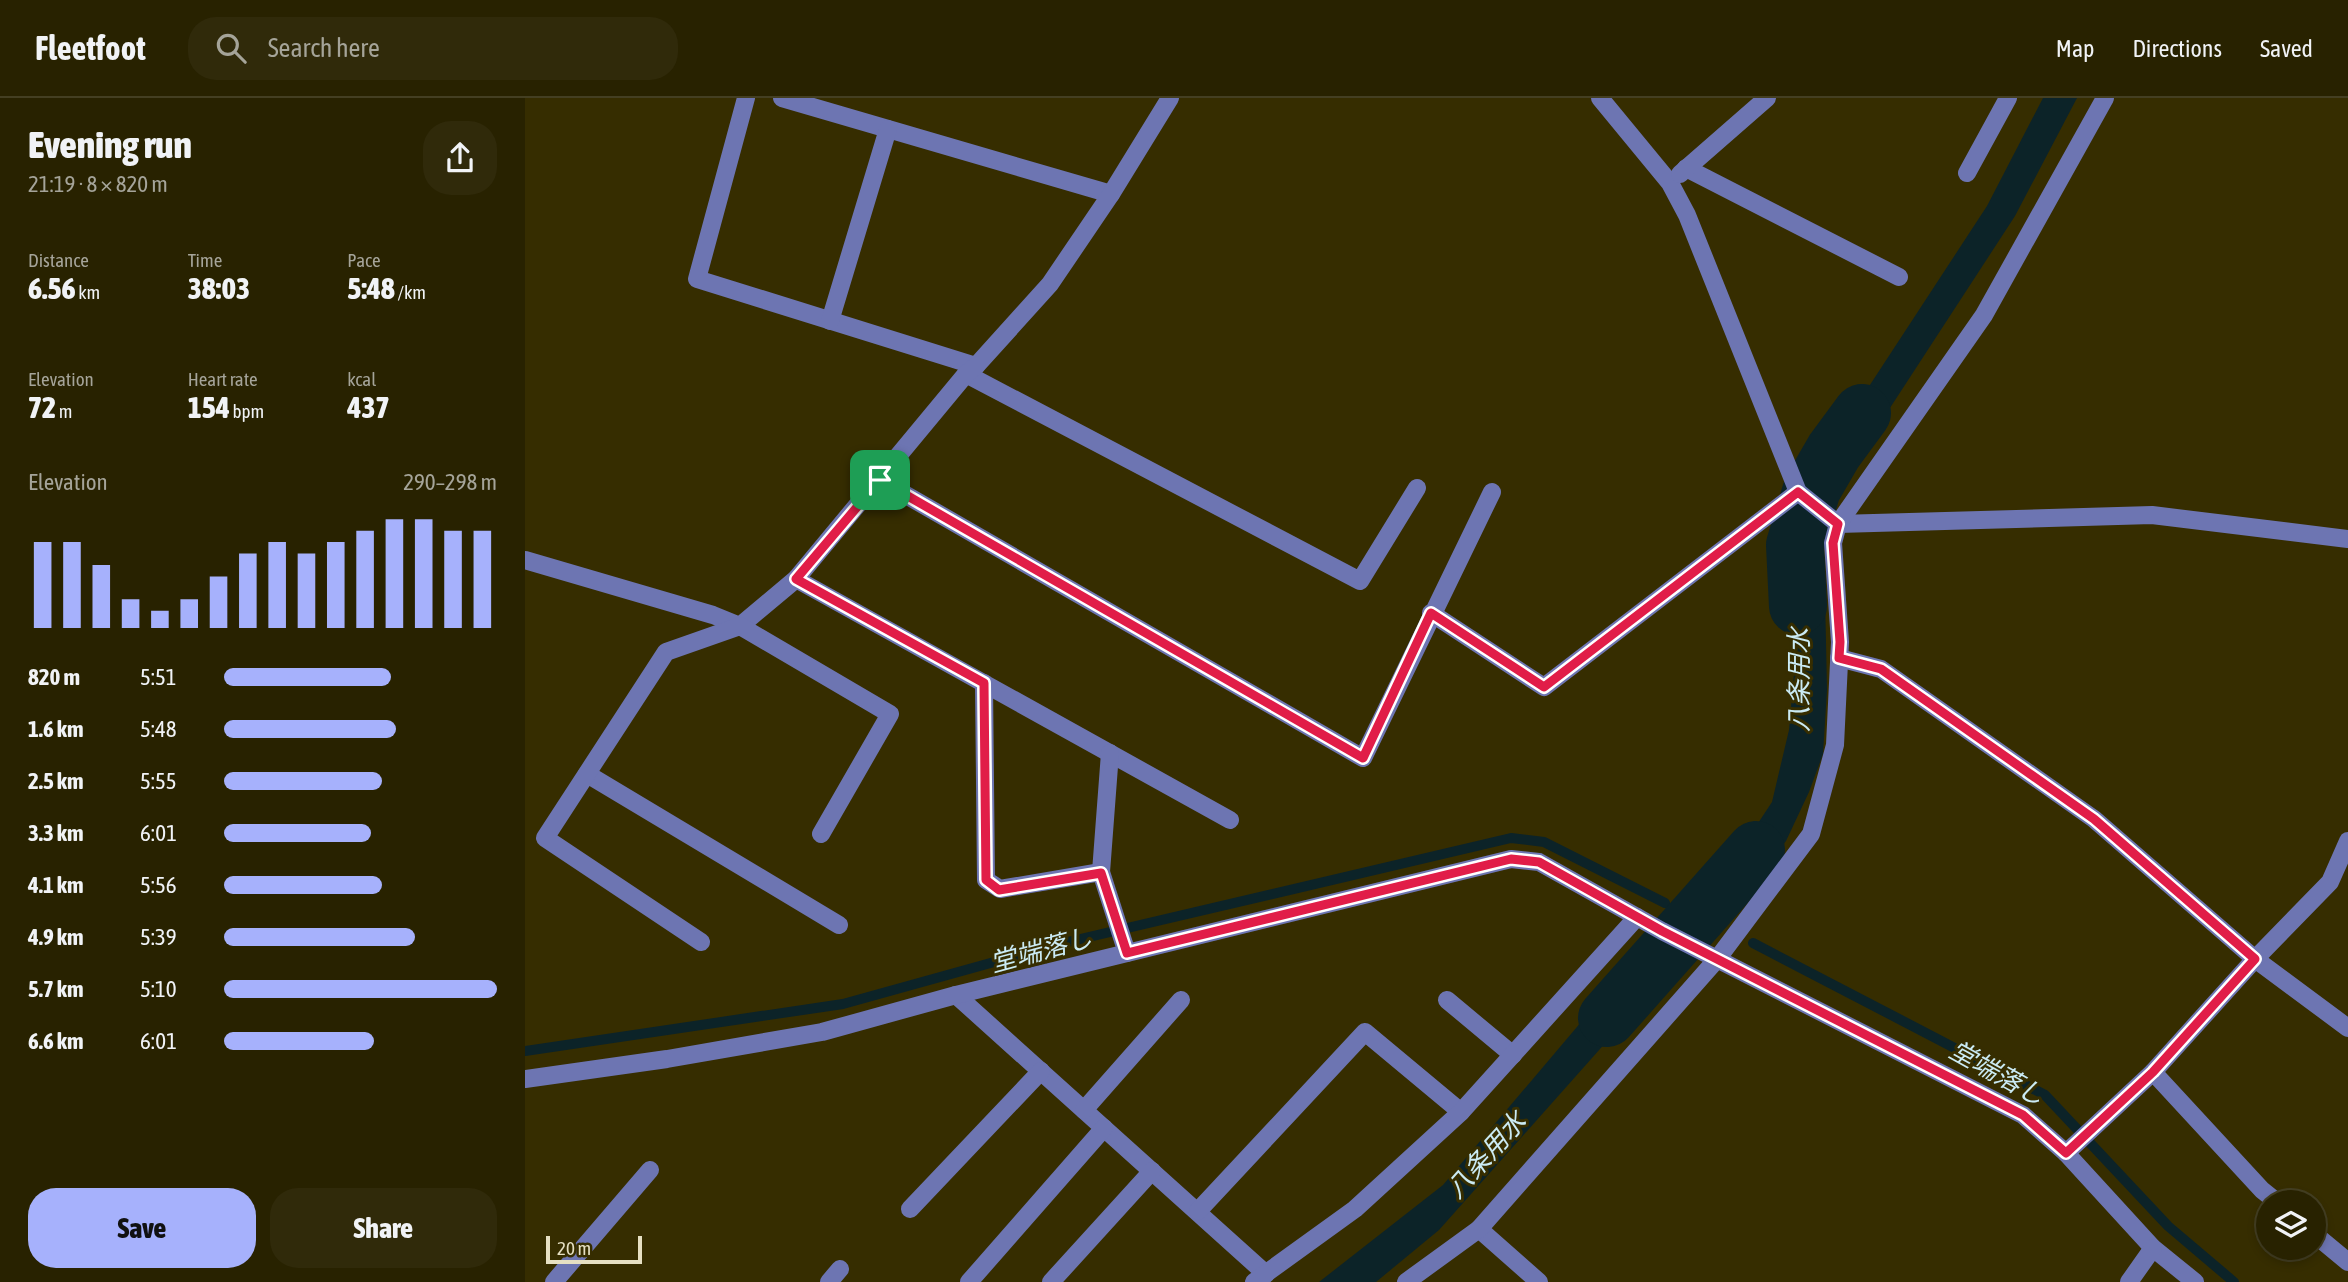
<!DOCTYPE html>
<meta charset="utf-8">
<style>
body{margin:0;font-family:"Asap Condensed","Noto Sans JP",sans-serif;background:#302a0a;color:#f1f3f6;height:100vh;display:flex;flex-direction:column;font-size:26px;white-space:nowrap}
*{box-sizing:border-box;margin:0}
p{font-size:23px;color:#a5a499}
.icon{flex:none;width:38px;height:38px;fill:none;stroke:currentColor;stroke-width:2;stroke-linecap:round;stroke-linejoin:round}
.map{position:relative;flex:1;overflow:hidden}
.panel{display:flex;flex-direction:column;background:#282200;width:525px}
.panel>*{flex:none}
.buttons{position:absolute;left:1731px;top:1092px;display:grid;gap:14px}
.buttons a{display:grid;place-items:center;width:70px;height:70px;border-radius:50%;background:#282200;box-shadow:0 4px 10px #0003,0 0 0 2px #443f22;font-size:35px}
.scale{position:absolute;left:21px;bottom:18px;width:96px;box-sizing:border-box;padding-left:7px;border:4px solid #e6e0c3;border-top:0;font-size:19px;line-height:24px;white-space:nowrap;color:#e6e0c3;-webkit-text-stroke:5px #362d00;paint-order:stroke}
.pin{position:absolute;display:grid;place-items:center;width:60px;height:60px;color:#fff;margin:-30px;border-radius:14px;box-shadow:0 4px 10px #0006}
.round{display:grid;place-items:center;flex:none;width:74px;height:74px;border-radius:28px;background:#302a0a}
.summary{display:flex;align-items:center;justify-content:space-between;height:119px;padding:0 28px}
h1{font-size:38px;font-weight:800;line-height:52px}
.stats{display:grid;grid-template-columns:repeat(3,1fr);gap:10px;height:119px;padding:7px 28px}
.stats div{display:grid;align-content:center}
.stats b{font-size:30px;font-weight:800}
.stats small{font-size:19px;font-weight:400}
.stats p{font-size:19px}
.chart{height:196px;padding:14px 28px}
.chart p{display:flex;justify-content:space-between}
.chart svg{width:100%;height:126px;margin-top:7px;stroke:#a6b1fc;stroke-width:6}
.button{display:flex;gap:14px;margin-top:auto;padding:14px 28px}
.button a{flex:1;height:80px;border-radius:28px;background:#a6b1fc;color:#111;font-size:28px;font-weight:800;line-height:80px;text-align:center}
.button a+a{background:#302a0a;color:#f1f3f6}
ul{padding:0 28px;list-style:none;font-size:23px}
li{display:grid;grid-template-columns:112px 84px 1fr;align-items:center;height:52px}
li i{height:18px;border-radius:9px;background:#a6b1fc}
header{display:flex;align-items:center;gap:42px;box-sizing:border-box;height:98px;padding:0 35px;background:#282200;border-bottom:2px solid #443f22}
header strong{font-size:33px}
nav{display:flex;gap:38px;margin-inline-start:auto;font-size:24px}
.search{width:490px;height:63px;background:#302a0a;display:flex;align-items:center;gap:18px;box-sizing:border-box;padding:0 24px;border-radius:28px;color:#a5a499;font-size:26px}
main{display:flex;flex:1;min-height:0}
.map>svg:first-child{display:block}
</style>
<header>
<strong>Fleetfoot</strong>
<div class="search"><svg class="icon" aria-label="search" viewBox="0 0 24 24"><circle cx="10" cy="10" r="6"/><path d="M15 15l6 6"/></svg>Search here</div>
<nav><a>Map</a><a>Directions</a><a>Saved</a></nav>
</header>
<main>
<section class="panel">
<div class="summary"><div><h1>Evening run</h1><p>21:19 · 8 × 820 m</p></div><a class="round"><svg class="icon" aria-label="share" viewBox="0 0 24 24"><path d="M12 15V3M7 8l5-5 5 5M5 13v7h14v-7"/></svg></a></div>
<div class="stats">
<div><p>Distance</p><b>6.56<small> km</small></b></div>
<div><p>Time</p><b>38:03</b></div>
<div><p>Pace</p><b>5:48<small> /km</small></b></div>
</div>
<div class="stats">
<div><p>Elevation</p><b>72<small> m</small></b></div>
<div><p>Heart rate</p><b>154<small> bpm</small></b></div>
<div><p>kcal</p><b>437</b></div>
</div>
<div class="chart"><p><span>Elevation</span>290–298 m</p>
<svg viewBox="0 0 160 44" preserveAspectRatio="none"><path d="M5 44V14M15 44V14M25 44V22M35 44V34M45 44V38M55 44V34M65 44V26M75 44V18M85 44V14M95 44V18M105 44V14M115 44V10M125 44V6M135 44V6M145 44V10M155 44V10"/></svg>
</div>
<ul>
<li><b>820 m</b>5:51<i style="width:61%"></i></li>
<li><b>1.6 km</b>5:48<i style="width:63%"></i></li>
<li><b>2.5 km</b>5:55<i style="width:58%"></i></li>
<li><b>3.3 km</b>6:01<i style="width:54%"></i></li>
<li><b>4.1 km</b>5:56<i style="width:58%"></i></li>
<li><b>4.9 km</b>5:39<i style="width:70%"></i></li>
<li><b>5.7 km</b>5:10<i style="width:100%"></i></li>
<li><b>6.6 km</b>6:01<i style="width:55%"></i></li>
</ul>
<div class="button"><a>Save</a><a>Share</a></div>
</section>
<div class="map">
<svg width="1823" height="1184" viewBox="0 0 1823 1184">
<rect width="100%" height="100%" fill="#362d00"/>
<g fill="#0c2328">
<polygon points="1518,0 1552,0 1490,118 1348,336 1302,392 1286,377 1462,108"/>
<polygon points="1266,424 1289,439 1284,478 1300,497 1302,592 1298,656 1284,694 1261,743 1202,820 1165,804 1216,751 1247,704 1264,632 1269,575"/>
<polygon points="1118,851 1147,870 914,1132 851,1184 794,1184 918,1087"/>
</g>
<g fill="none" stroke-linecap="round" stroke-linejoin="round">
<g stroke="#0c2328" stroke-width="10">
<polyline points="1228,845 1520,997 1643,1128 1709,1184"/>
<polyline points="0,953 318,906 534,846 986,740 1019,744 1140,805"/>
</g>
<g stroke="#0c2328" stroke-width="58">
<polyline points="1273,508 1270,447 1287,391 1309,353 1337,315"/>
<polyline points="1082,920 1231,752"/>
</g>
<g stroke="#6d75b2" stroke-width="18">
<polyline points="221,0 172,181 451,268"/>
<polyline points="257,0 586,96"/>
<polyline points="1075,0 1145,85 1162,117 1273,394 1313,426 1627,417 1823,441"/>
<polyline points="1161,70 1374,179"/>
<polyline points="1442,75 1483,0"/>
<polyline points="1155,76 1242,0"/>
<polyline points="305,223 363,31"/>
<polyline points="441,276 835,483 892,390"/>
<polyline points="355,382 838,660 967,394"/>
<polyline points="0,462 188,517 215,528 271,481 441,276 451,268 525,186 586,96 645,0"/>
<polyline points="271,481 705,722"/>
<polyline points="906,515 1019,589 1273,394"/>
<polyline points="1314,560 1356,571 1569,721 1730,861 1823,930"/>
<polyline points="459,585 461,782 475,791 576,774"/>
<polyline points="585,655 576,774 602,855"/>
<polyline points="62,676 314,827"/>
<polyline points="176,844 20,740 141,554 215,528 365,616 296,736"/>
<polyline points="431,897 741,1176"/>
<polyline points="922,902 988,957"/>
<polyline points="1628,974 1737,1092 1752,1104"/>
<polyline points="0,981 142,961 297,934 431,897 986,761 1014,764 1137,833 1498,1017 1541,1055 1628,1150 1670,1184"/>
<polyline points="559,1012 656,902"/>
<polyline points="1541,1055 1628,974 1730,861 1805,784 1823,743"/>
<polyline points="385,1111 516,973"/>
<polyline points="673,1113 840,934 936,1014"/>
<polyline points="954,1131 1014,1184"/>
<polyline points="1788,1135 1823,1164"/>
<polyline points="29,1184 125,1072"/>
<polyline points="304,1184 315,1171"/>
<polyline points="444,1184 579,1030"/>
<polyline points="526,1184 627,1073"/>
<polyline points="729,1184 830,1111 936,1014 1112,819"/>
<polyline points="881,1184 954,1131 1193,860 1286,736 1310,647 1315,544 1308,445 1313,426 1459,217 1580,0"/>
<polyline points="1604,1184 1628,1150"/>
</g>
</g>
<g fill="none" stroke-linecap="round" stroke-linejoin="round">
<defs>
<polygon id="route" points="355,382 838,660 906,515 1019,589 1273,394 1313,426 1308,445 1315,544 1314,560 1356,571 1569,721 1730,861 1628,974 1541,1055 1498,1017 1137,833 1014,764 986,761 602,855 576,775 474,792 461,782 459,585 271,481"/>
</defs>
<use href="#route" stroke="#fff" stroke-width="14"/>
<use href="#route" stroke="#e11d48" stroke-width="9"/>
</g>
<g text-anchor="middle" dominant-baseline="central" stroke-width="6" stroke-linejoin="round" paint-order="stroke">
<g font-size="26" font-style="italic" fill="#cbebf4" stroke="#362d00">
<text transform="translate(1274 582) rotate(-90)">八条用水</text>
<text transform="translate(516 852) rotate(-15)">堂端落し</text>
<text transform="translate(1472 975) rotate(29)">堂端落し</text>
<text transform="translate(961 1057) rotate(-48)">八条用水</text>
</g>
</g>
</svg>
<div class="buttons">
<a><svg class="icon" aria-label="layers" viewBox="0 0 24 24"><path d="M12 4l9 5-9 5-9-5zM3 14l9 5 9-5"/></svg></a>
</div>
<div class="scale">20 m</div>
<div class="pin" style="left:355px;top:382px;background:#1e9e55"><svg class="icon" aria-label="arrive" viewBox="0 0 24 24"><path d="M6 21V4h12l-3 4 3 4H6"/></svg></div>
</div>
</main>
